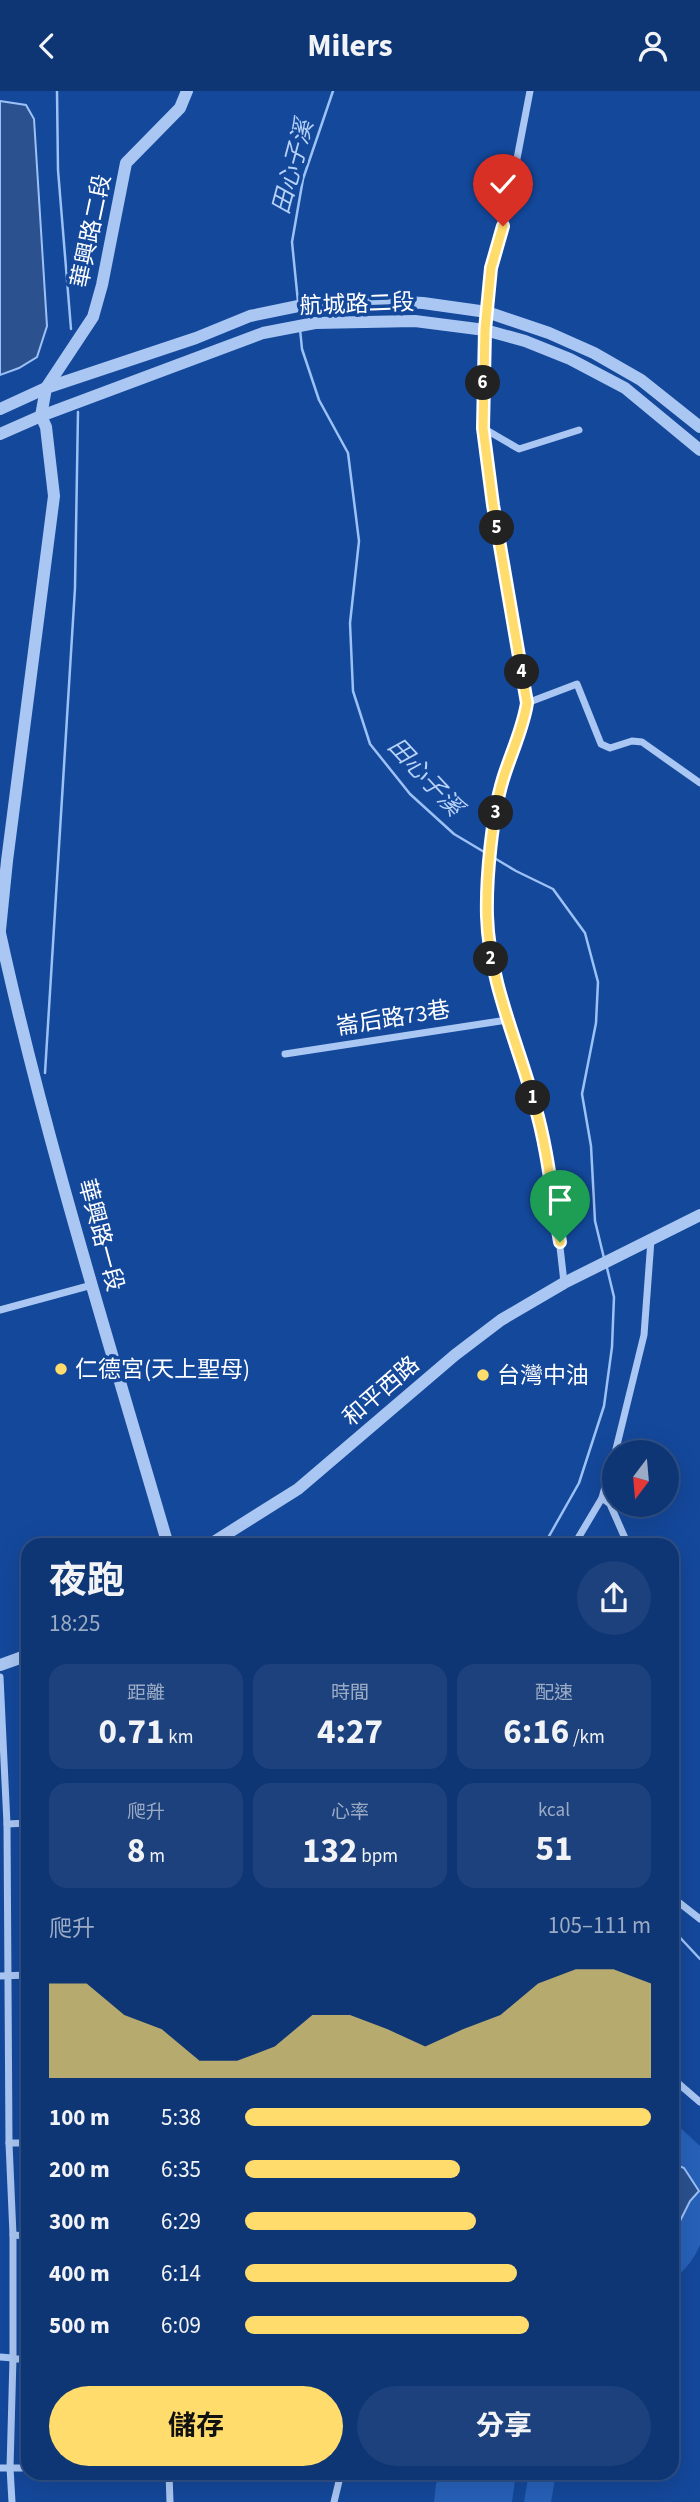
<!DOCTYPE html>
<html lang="zh-TW">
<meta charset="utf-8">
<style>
body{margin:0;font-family:"Source Sans 3","Noto Sans TC",sans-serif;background:#1d417c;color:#f1f3f6;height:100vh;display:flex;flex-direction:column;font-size:26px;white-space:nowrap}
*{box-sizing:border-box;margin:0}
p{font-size:23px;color:#9babc5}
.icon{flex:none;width:38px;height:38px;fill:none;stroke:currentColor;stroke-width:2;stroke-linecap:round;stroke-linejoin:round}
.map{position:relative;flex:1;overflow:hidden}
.side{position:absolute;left:21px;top:1447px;width:658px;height:942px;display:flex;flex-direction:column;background:#0f3674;border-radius:21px;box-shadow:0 7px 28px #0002,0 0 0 2px #2f5086}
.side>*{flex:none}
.needle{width:46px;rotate:196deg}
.buttons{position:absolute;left:602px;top:1349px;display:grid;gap:14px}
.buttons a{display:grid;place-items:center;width:77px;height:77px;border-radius:50%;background:#0f3674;box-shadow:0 7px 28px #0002,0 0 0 2px #2f5086;font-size:35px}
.pin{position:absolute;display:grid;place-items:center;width:60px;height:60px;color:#fff;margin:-72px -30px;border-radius:50% 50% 50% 0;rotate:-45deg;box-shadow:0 0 7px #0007}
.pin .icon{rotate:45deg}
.km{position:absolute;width:35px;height:35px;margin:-18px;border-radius:50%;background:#222;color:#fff;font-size:19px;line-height:35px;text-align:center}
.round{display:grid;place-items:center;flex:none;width:74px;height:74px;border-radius:37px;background:#1d417c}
.overview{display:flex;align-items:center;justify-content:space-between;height:119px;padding:0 28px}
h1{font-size:38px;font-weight:700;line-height:52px}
.figures{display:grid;grid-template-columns:repeat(3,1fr);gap:10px;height:119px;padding:7px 28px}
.figures div{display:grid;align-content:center;border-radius:18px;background:#1d417c;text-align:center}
.figures b{font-size:35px;font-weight:700}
.figures small{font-size:19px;font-weight:400}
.figures p{font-size:19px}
.chart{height:196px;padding:14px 28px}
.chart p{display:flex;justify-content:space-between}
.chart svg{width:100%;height:126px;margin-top:7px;fill:#ffdc6c;opacity:.7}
.cta{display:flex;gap:14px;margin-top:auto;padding:14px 28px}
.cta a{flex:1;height:80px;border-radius:42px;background:#ffdc6c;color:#111;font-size:28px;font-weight:700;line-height:80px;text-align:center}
.cta a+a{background:#1d417c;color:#f1f3f6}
ul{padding:0 28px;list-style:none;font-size:23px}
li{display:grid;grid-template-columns:112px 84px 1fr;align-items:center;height:52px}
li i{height:18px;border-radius:9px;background:#ffdc6c}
header{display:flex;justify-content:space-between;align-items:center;height:91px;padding:0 28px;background:#0f3674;font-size:32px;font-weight:700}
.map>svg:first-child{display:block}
</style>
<header><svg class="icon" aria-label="back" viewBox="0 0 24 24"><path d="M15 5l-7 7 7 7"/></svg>Milers<svg class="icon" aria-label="person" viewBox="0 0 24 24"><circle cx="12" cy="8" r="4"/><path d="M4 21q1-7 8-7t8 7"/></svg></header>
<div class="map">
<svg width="700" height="2411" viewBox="0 0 700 2411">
<rect width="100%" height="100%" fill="#14489b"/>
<g fill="#2761b9">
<path d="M672,2029L700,2055V2154C695,2166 684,2182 672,2188Z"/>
<polygon points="442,2382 516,2382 512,2411 434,2411 436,2393"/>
<polygon points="529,2382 556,2382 551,2411 524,2411"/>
</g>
<g fill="#2b518f" stroke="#9cc1f6" stroke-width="2">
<polygon points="0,10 26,14 34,28 47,235 37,266 19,277 0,284"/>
<polygon points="672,2072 684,2077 699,2100 690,2110 672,2146"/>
</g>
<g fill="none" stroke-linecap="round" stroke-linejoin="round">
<g stroke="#9cc1f6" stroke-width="2.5">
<polyline points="57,0 58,79 71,238"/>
<polyline points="298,211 292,151 303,88 333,0"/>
<polyline points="300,238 302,258 319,309 348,362 359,450 350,532 353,600 370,653 410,703 454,743 516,780 553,798 585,842 598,891 596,932 582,1003 591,1055 595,1130 604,1167"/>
<polyline points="45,982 75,497 78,321"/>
<polyline points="544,1454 579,1392 604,1315 612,1256 614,1206 607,1177"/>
<polyline points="672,1838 700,1868"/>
</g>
<g stroke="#aac7f3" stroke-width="7">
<path d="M530,0L504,135L491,177L485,239L483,337L493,414L527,612C523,638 511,662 503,687C492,724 486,786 487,824C488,893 521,953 537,1019C550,1075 558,1134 564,1192"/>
<polyline points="483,337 519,358 579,339"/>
<polyline points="527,612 577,593 601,653 610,657 632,650 642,651 700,692"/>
<polyline points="285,963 507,929"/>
<polyline points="0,1219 92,1194"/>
<polyline points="615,1362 644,1244 651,1149"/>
<polyline points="602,1407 610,1413 628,1454"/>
<polyline points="574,1454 602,1407 614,1363"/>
<polyline points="0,1586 7,1733 9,2052 13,2144 13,2267 10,2377 12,2411"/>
<polyline points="7,1733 28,1732"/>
<polyline points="672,1806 700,1828"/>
<polyline points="0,1885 28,1884"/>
<polyline points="672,1987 700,2011"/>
<polyline points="9,2052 28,2052"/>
<polyline points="13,2144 28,2145"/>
<polyline points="0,2266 13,2267"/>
<polyline points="13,2268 28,2268"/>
<polyline points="0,2377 28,2377"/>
<polyline points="169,2382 170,2411"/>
<polyline points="334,2411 341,2382"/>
</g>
<g stroke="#aac7f3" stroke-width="12">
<polyline points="0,318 46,297 196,247 250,225 308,213 351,208 423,212 487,221 549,242 594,262 641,289 700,336"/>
<polyline points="0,343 41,325 263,242 315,232 415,230 485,239 525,250 570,268 625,297 700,359"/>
<polyline points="0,839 7,770 54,405 46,336 41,325 46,297 93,226 102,194 126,72 180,17 187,0"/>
<path d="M0,842C45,1048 109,1251 168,1454"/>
<polyline points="209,1454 298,1398 455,1264 501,1229 564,1192 700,1124"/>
<polyline points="0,1574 28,1564"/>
</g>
</g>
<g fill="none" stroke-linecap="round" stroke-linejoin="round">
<defs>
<path id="route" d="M503,135L491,177L485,239L483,337L493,414L527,612C523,638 511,662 503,688C492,724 486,787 487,825C489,891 518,952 535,1015C548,1059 552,1106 560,1151"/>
</defs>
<use href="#route" stroke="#fff" stroke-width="14"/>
<use href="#route" stroke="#ffdc6c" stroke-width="9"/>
</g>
<g fill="#ffdc6c" stroke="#14489b" stroke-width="2.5">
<circle cx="61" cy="1278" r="7"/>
<circle cx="483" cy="1284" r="7"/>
</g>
<g text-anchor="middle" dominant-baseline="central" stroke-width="7" stroke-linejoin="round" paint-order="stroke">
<g font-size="23" fill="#fff" stroke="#14489b">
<text transform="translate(91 140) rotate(-78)">華興路二段</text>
<text transform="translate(357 213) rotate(-2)">航城路二段</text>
<text transform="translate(393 927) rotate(-9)">崙后路73巷</text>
<text transform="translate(101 1144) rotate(75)">華興路一段</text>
<text transform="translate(381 1300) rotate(-41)">和平西路</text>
</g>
<g font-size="23" fill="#fff" stroke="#14489b" text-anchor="start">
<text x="75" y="1278">仁德宮(天上聖母)</text>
<text x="497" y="1284">台灣中油</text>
</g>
<g font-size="24" font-style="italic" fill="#b6d2f9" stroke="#14489b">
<text transform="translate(293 76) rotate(-75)">田心子溪</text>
<text transform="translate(425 686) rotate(47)">田心子溪</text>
</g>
</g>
</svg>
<div class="buttons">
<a><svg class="needle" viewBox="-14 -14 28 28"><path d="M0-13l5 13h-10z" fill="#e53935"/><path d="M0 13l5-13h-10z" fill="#9babc5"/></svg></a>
</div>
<div class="pin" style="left:560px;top:1151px;background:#1e9e55"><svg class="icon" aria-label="arrive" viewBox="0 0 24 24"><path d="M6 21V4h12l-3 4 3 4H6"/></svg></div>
<div class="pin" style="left:503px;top:135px;background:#d93025"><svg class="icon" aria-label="check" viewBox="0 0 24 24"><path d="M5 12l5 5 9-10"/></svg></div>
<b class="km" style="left:533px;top:1007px">1</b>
<b class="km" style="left:491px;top:868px">2</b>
<b class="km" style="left:496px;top:722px">3</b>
<b class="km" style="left:522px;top:581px">4</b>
<b class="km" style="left:497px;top:437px">5</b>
<b class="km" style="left:483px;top:292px">6</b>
<section class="side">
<div class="overview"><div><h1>夜跑</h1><p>18:25</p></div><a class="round"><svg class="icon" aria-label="share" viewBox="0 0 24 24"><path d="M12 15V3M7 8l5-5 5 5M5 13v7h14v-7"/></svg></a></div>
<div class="figures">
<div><p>距離</p><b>0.71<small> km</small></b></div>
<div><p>時間</p><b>4:27</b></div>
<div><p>配速</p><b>6:16<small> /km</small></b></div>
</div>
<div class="figures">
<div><p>爬升</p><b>8<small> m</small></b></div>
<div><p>心率</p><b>132<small> bpm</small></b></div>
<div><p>kcal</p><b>51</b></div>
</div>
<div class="chart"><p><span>爬升</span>105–111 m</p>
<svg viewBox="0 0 160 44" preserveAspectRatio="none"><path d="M0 44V11L10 11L20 22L30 27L40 38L50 38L60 33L70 22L80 22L90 27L100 33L110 27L120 22L130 11L140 6L150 6L160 11V44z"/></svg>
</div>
<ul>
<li><b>100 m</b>5:38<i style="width:100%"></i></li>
<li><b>200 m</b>6:35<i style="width:53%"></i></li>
<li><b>300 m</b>6:29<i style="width:57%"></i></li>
<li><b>400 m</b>6:14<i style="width:67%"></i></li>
<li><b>500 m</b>6:09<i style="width:70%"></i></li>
</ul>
<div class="cta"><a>儲存</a><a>分享</a></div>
</section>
</div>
